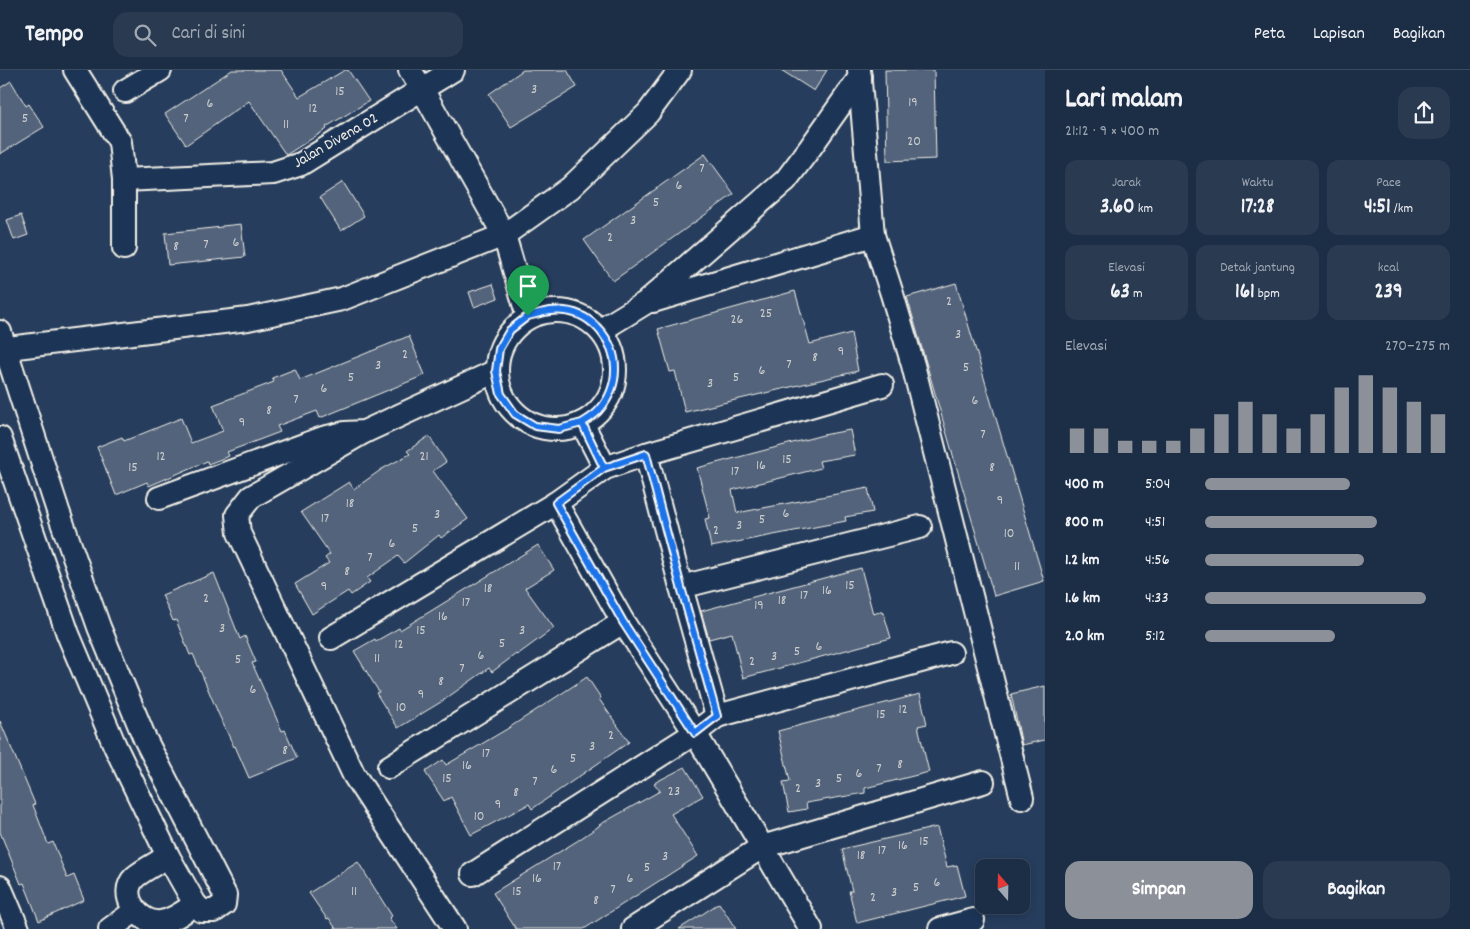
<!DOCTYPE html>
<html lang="id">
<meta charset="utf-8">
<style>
body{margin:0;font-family:Dekko,sans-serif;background:#293a51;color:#f1f3f6;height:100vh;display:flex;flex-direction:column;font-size:19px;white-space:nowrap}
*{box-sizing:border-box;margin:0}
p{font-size:16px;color:#a0a8b3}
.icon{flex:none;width:28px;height:28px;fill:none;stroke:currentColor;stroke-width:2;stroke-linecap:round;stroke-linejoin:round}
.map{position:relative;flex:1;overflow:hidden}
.sheet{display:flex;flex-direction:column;background:#1c2e46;width:425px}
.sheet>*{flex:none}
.needle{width:32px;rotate:340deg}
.controls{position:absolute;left:975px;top:789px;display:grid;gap:10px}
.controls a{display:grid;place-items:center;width:55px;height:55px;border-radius:10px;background:#1c2e46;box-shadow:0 2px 8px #0003,0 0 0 1px #3a4a5f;font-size:25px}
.pin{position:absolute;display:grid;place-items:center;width:42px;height:42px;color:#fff;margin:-51px -21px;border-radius:50% 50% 50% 0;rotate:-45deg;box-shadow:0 0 5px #0007}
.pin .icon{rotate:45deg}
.round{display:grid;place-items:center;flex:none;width:52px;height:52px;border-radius:15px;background:#293a51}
.overview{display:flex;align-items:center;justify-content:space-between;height:85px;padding:0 20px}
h1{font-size:28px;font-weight:700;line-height:38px}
.figures{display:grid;grid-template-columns:repeat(3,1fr);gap:8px;height:85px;padding:5px 20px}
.figures div{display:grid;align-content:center;border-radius:12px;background:#293a51;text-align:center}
.figures b{font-size:21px;font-weight:700}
.figures small{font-size:14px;font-weight:400}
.figures p{font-size:14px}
.chart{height:140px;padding:10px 20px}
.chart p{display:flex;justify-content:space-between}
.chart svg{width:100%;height:90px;margin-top:5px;stroke:#8c9099;stroke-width:6}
.button{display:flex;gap:10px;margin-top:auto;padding:10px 20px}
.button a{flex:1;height:58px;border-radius:15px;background:#8c9099;color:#fff;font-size:20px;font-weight:700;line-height:58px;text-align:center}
.button a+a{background:#293a51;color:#f1f3f6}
ul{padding:0 20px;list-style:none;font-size:16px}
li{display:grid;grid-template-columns:80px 60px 1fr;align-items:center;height:38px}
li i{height:12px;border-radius:6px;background:#8c9099}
header{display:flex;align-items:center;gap:30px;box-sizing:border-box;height:70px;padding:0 25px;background:#1c2e46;border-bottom:1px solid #3a4a5f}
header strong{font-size:24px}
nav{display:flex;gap:28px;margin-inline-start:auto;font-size:18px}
.search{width:350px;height:45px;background:#293a51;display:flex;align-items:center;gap:12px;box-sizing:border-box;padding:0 18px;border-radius:15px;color:#a0a8b3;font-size:19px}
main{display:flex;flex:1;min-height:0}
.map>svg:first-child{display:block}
</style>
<header>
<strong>Tempo</strong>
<div class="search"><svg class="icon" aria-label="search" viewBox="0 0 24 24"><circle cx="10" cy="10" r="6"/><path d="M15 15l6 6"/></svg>Cari di sini</div>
<nav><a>Peta</a><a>Lapisan</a><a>Bagikan</a></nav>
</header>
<main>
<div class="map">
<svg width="1045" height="859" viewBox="0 0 1045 859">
<rect width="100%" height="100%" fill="#263d5d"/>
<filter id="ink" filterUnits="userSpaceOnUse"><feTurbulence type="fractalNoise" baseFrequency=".02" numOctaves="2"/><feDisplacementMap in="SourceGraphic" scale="10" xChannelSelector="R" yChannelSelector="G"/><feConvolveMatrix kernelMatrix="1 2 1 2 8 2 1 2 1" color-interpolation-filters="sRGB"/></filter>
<g filter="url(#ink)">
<g fill="#52647b" stroke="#f4f1e8">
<polygon points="232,0 281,0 299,27 345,0 348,0 369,31 326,57 327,59 286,85 249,31 186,75 165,44"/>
<polygon points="523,0 567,0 577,17 511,57 489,24"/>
<polygon points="781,0 827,0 814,21"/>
<polygon points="885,0 934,0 936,89 887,91"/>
<polygon points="11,11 26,36 29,34 44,57 0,84 0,18"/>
<polygon points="705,84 734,124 613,211 584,170"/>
<polygon points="343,112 364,146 341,161 320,127"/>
<polygon points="21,145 28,165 14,170 7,150"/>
<polygon points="241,154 245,187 168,195 165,163 222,157 222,156"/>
<polygon points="956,213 1044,511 994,526 907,227"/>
<polygon points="493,214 498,228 474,237 469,222"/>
<polygon points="795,221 810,274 851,263 858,301 685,342 675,301 670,302 658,259"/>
<polygon points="409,266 425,305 320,348 317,341 277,356 280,362 227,382 229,386 208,394 207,391 149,416 147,412 116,425 97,377 122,367 124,371 181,348 191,373 223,361 213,335 274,312 272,308 295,299 300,310"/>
<polygon points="850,360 855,385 819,391 821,398 732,420 737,443 868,418 873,442 845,447 846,451 711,477 705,449 710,448 697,398 823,365"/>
<polygon points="429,366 446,392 433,401 468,449 441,468 439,465 404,493 398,486 367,508 370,512 351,525 348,521 312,544 295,514 329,493 325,488 330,484 301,442 349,412 354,419 382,399 410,384 407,381"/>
<polygon points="538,475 554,500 525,518 554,558 517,585 516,584 492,602 489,598 441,632 398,658 376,623 379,622 354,581 375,569 376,571 399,558 400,560"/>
<polygon points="861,498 873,544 883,541 891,568 743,608 732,563 709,569 701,541"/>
<polygon points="214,503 240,569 245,566 256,592 252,593 282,661 285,660 297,688 249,708 235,676 234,677 219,645 193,584 190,585 176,550 173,551 162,525"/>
<polygon points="587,607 601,628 599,629 629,672 532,739 529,734 471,765 451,727 444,731 425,702 443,690 446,695 507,659"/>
<polygon points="1045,616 1045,670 1022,675 1011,624"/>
<polygon points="920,624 927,654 918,656 929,702 865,718 865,723 806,733 807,739 789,742 783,712 790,711 778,661"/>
<polygon points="0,651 35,734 33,735 48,774 53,772 67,808 74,805 84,830 39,851 24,813 21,814 0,762"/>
<polygon points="685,697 703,726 671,744 698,786 584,859 516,859 493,823 577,771 599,756 599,755 660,721 654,713"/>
<polygon points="937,757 947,797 957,795 965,826 857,853 849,821 852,821 842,779"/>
<polygon points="358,792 392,846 389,848 397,859 336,859 329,848 327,849 309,823"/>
<polygon points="719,833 736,859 679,859 701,845"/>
</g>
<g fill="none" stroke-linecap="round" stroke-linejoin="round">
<defs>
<g id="street">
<polyline points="75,0 120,72 124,110 124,178"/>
<polyline points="410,0 422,19 504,165 528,247"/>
<polyline points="859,0 873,165 892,224 913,295 1022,728"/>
<polyline points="125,21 160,0"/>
<polyline points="124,110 273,103 301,94 453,0"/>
<polyline points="653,231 873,165"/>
<circle cx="556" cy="300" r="59"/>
<polyline points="601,260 645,233 786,110 810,78 860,7"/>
<polyline points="0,262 58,441 99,557 145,669 225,825 224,834 214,841 202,841 195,834 168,786 115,676 68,564 0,368"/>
<polyline points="0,279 248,249 342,229 504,165 570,118 648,43 680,0"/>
<polyline points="582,353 605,398"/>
<polyline points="364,362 251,427 237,445 239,463 354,705 455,859"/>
<polyline points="159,428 323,368 345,363 364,362 496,301"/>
<polyline points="556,433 623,552 695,663 811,859"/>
<polyline points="681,517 920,457"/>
<polyline points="331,568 556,433 605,398 646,384 882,315"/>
<polyline points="717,646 951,583"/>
<polyline points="389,697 623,552"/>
<path d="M168,786C159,792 143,800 135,807C117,824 139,855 161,852C174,850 185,841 195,834"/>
<polyline points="473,804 695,663 717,646 681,517 646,384"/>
<polyline points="0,817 18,859"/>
<polyline points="110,859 135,841"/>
<polyline points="633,859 762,777 983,712"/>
<polyline points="940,859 973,850"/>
</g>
</defs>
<use href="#street" stroke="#f4f1e8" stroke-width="26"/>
<use href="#street" stroke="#1d3557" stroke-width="22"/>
</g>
</g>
<g fill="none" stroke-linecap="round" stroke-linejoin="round" filter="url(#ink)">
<defs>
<path id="route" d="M528,246L510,260L499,279L496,301L501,324L515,344L535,356L559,359L582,353L604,398L556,433L623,552L695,663L717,646L681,517L646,384L604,398L582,353C588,349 596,345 600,339C609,329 615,314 615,300C616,273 593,244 565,241C552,239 541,243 528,246"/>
</defs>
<use href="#route" stroke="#fff" stroke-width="10"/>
<use href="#route" stroke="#1a73e8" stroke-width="6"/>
</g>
<g text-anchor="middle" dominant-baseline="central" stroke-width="4" stroke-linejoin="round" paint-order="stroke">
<g font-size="14" fill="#cccecd">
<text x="534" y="20">3</text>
<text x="340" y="22">15</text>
<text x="913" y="33">19</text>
<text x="210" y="34">6</text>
<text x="313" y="39">12</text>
<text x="25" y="49">5</text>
<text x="186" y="49">7</text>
<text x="286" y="55">11</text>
<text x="914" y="72">20</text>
<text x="702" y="99">7</text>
<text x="679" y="116">6</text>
<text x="656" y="133">5</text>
<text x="633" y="151">3</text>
<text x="610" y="168">2</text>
<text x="236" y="173">6</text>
<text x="206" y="175">7</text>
<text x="176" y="177">8</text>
<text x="949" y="232">2</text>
<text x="766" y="244">25</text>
<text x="737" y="250">26</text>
<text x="958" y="265">3</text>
<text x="841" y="282">9</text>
<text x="405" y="285">2</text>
<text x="815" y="288">8</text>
<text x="789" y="295">7</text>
<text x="378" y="296">3</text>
<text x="966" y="298">5</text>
<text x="762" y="301">6</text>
<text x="351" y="308">5</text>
<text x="736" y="308">5</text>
<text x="710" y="314">3</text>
<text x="324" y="319">6</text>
<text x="296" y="330">7</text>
<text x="975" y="331">6</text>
<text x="269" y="341">8</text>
<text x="242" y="353">9</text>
<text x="983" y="365">7</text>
<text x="161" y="387">12</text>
<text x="424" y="387">21</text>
<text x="787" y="390">15</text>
<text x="761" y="396">16</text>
<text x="133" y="398">15</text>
<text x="992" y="398">8</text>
<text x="735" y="402">17</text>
<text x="1000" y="431">9</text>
<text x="350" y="434">18</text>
<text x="786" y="444">6</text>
<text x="437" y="445">3</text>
<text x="325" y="449">17</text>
<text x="762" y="450">5</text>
<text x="739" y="456">3</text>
<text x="415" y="459">5</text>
<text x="716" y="461">2</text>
<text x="1009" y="464">10</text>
<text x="392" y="474">6</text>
<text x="370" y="488">7</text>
<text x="1017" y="497">11</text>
<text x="347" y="502">8</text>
<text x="850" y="516">15</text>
<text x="324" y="517">9</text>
<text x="488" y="519">18</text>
<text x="827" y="521">16</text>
<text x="804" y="526">17</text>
<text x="206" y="529">2</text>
<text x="782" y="531">18</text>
<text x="466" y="533">17</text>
<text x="759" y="536">19</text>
<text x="443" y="547">16</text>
<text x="222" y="559">3</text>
<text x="421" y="561">15</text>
<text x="522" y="561">3</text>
<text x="502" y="574">5</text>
<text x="399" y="575">12</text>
<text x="819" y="577">6</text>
<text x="797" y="582">5</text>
<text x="481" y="586">6</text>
<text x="774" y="587">3</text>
<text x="377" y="589">11</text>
<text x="238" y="590">5</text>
<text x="752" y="592">2</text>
<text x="462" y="599">7</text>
<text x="441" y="612">8</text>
<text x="253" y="620">6</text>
<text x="421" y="625">9</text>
<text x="401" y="638">10</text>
<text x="903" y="640">12</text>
<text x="881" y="645">15</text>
<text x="611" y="666">2</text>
<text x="592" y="677">3</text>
<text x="285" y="681">8</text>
<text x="486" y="684">17</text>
<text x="573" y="689">5</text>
<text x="900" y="695">8</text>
<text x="467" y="696">16</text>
<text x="879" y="699">7</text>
<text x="554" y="700">6</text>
<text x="859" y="704">6</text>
<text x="447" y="709">15</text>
<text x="839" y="709">5</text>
<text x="535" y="712">7</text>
<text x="818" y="714">3</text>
<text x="798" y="719">2</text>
<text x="674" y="722">23</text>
<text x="516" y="723">8</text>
<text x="498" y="735">9</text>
<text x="479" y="747">10</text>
<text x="924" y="772">15</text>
<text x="903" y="776">16</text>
<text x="882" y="781">17</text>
<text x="861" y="786">18</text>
<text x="665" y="787">3</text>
<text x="557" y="797">17</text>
<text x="647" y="798">5</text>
<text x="537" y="809">16</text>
<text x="630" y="809">6</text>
<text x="937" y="813">6</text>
<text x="916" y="818">5</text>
<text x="613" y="820">7</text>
<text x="354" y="822">11</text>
<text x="517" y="822">15</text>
<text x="894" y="823">3</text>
<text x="873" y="828">2</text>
<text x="596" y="831">8</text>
</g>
<g font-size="16" fill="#f4f1e8" stroke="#1d3557">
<text transform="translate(336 71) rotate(-30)">Jalan Divena 02</text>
</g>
</g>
</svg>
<div class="controls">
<a><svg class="needle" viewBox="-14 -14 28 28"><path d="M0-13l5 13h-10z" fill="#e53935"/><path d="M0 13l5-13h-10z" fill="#a0a8b3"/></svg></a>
</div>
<div class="pin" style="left:528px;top:246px;background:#1e9e55"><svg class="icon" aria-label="arrive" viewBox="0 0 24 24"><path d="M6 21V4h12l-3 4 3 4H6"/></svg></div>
</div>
<section class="sheet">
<div class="overview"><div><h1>Lari malam</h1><p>21:12 · 9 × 400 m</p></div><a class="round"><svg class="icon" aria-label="share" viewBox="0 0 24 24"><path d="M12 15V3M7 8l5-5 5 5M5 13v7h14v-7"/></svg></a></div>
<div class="figures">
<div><p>Jarak</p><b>3.60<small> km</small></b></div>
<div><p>Waktu</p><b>17:28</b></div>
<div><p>Pace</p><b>4:51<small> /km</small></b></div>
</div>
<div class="figures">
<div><p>Elevasi</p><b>63<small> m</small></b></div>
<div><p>Detak jantung</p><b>161<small> bpm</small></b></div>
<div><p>kcal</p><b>239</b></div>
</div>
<div class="chart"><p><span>Elevasi</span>270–275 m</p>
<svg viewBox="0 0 160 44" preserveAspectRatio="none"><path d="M5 44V32M15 44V32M25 44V38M35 44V38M45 44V38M55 44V32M65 44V25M75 44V19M85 44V25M95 44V32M105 44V25M115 44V12M125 44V6M135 44V12M145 44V19M155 44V25"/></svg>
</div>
<ul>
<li><b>400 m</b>5:04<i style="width:59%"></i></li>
<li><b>800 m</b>4:51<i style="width:70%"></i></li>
<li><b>1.2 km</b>4:56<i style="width:65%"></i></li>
<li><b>1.6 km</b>4:33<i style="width:90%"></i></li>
<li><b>2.0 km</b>5:12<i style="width:53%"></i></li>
</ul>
<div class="button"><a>Simpan</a><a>Bagikan</a></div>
</section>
</main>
